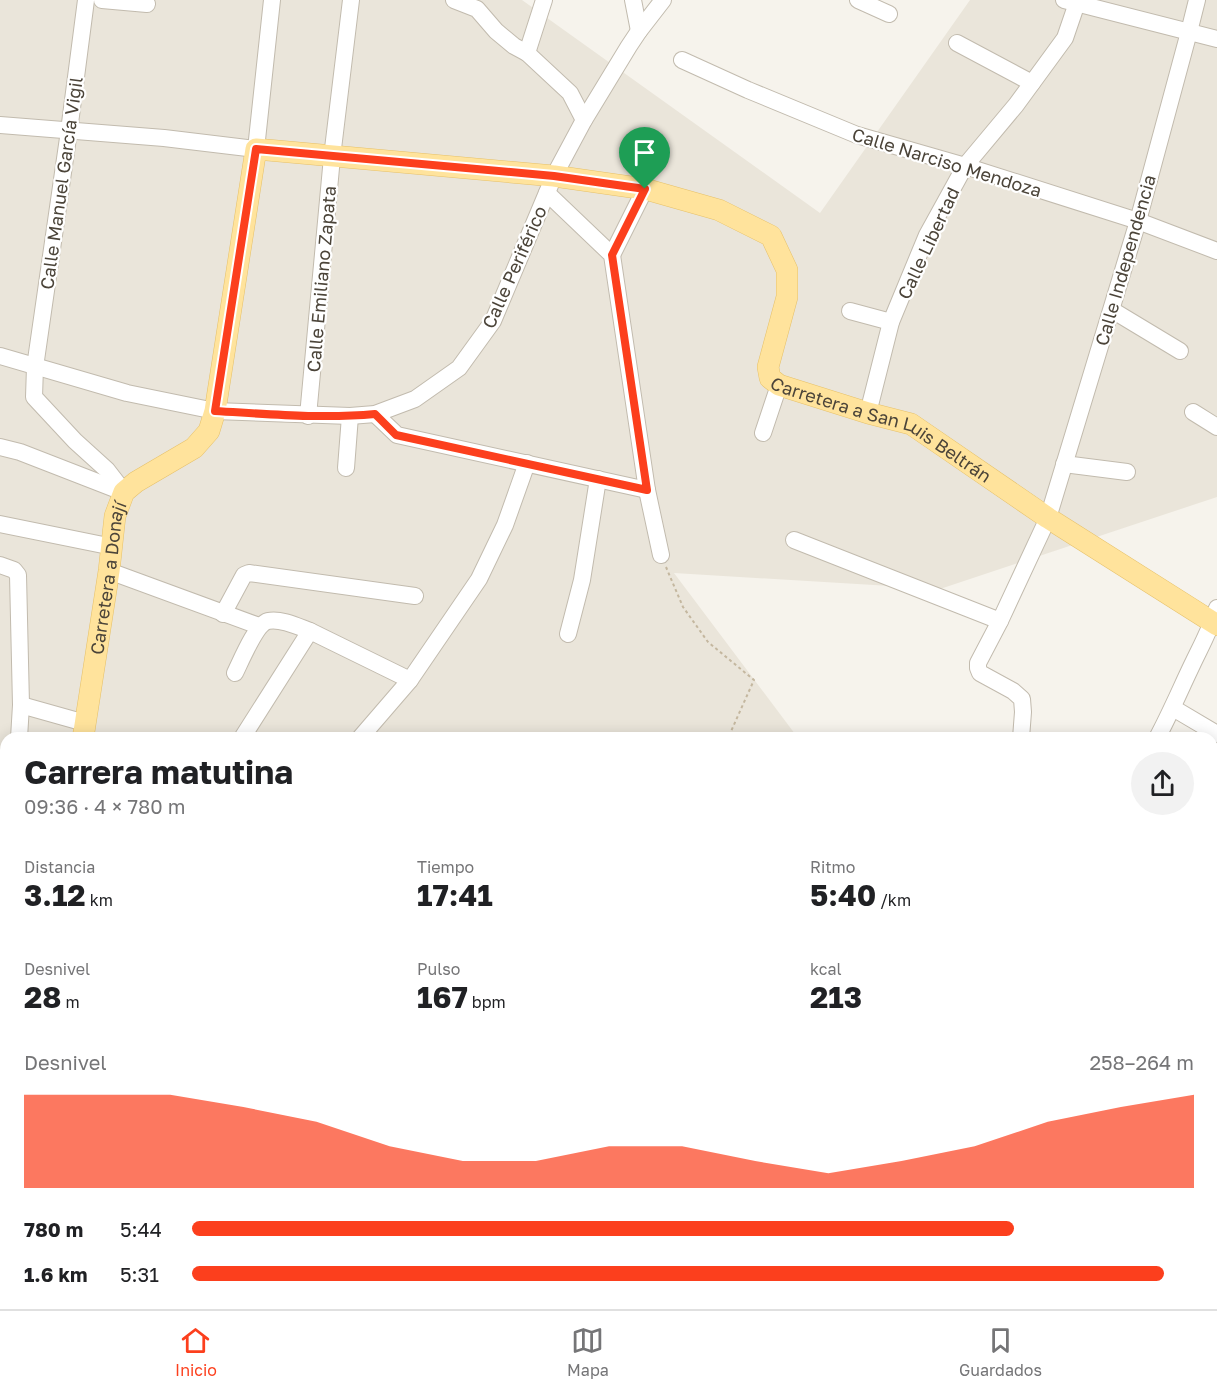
<!DOCTYPE html>
<html lang="es">
<meta charset="utf-8">
<style>
body{margin:0;font-family:"Golos Text",sans-serif;background:#f2f2f2;color:#202124;height:100vh;display:flex;flex-direction:column;font-size:22px;white-space:nowrap}
*{box-sizing:border-box;margin:0}
p{font-size:20px;color:#757577}
.icon{flex:none;width:33px;height:33px;fill:none;stroke:currentColor;stroke-width:2;stroke-linecap:round;stroke-linejoin:round}
.map{position:relative;flex:1;overflow:hidden}
.sheet{position:absolute;left:0px;top:732px;width:1218px;height:578px;display:flex;flex-direction:column;background:#fff;border-radius:18px 18px 0 0;box-shadow:0 3px 15px #0003}
.sheet>*{flex:none}
.pin{position:absolute;display:grid;place-items:center;width:51px;height:51px;color:#fff;margin:-62px -26px;border-radius:50% 50% 50% 0;rotate:-45deg;box-shadow:0 0 6px #0007}
.pin .icon{rotate:45deg}
.round{display:grid;place-items:center;flex:none;width:63px;height:63px;border-radius:32px;background:#f2f2f2}
.overview{display:flex;align-items:center;justify-content:space-between;height:102px;padding:0 24px}
h1{font-size:33px;font-weight:700;line-height:45px}
.stats{display:grid;grid-template-columns:repeat(3,1fr);gap:9px;height:102px;padding:6px 24px}
.stats div{display:grid;align-content:center}
.stats b{font-size:30px;font-weight:700}
.stats small{font-size:16px;font-weight:400}
.stats p{font-size:16px}
.chart{height:168px;padding:12px 24px}
.chart p{display:flex;justify-content:space-between}
.chart svg{width:100%;height:108px;margin-top:6px;fill:#fc3f1d;opacity:.7}
ul{padding:0 24px;list-style:none;font-size:20px}
li{display:grid;grid-template-columns:96px 72px 1fr;align-items:center;height:45px}
li i{height:15px;border-radius:8px;background:#fc3f1d}
.dock{display:flex;justify-content:space-around;align-items:center;height:84px;border-top:2px solid #e0e0e0;background:#fff;font-size:16px;color:#757577}
.dock a{display:grid;justify-items:center;gap:3px}
.dock .on{color:#fc3f1d}
.map>svg:first-child{display:block}
</style>
<div class="map">
<svg width="1217" height="1309" viewBox="0 0 1217 1309">
<rect width="100%" height="100%" fill="#f6f3ec"/>
<polygon fill="#eae5da" points="0,0 522,0 820,213 970,0 1217,0 1217,497 940,589 674,573 798,738 6,738 6,1304 1212,1304 1212,1141 1217,1145 1217,1309 0,1309"/>
<g fill="none" stroke-linecap="round" stroke-linejoin="round">
<defs>
<g id="minor">
<polyline points="86,0 69,131 35,367 34,397 75,441 107,470 124,492"/>
<polyline points="102,0 147,4"/>
<polyline points="454,0 477,9 496,31 514,46 527,53 570,93 584,120"/>
<polyline points="633,0 639,31"/>
<polyline points="858,0 889,14"/>
<polyline points="1064,0 1217,39"/>
<polyline points="957,43 1032,83"/>
<polyline points="527,53 544,0"/>
<polyline points="682,60 748,90 857,135 965,166 1138,221 1217,251"/>
<polyline points="0,125 164,138 256,149 272,0"/>
<polyline points="547,193 612,255 647,490 661,555"/>
<polyline points="612,255 645,189"/>
<polyline points="1112,310 1180,351"/>
<polyline points="850,311 891,322"/>
<polyline points="0,356 127,393 215,411 350,416 375,414 415,399 459,368 493,321 554,176 584,120 629,46 639,31 663,0"/>
<polyline points="1193,412 1217,427"/>
<polyline points="868,413 891,322 927,235 965,166 1016,105 1065,38 1078,0"/>
<polyline points="375,414 397,435 647,490"/>
<polyline points="308,416 332,157 351,0"/>
<polyline points="763,433 779,385"/>
<polyline points="0,447 20,452 123,492"/>
<polyline points="1064,464 1127,472"/>
<polyline points="346,468 350,416"/>
<polyline points="0,524 113,547"/>
<polyline points="794,540 1000,621"/>
<polyline points="0,565 14,570 18,575 21,705 19,738"/>
<polyline points="109,571 259,626"/>
<polyline points="223,614 244,575 249,573 415,596"/>
<polyline points="568,634 582,580 598,479"/>
<path d="M235,673C241,661 256,624 268,621C281,618 299,627 310,631"/>
<polyline points="21,705 85,723"/>
<polyline points="1173,708 1217,734"/>
<polyline points="242,738 310,631 410,680"/>
<polyline points="360,738 410,680 479,579 505,525 527,463"/>
<polyline points="1021,738 1023,712 1022,699 1013,691 980,673 978,668 978,663 1000,621 1048,518 1138,221 1189,32 1197,0"/>
<path d="M1157,738C1170,714 1180,690 1192,665C1201,646 1211,628 1217,608"/>
<polyline points="1212,800 1217,803"/>
<polyline points="1212,866 1217,865"/>
<polyline points="1212,1052 1217,1055"/>
<polyline points="4,1113 6,1124"/>
<polyline points="1212,1176 1217,1172"/>
<polyline points="33,1304 34,1309"/>
<polyline points="118,1304 119,1309"/>
<polyline points="166,1304 167,1309"/>
<polyline points="358,1304 359,1309"/>
<polyline points="1142,1304 1166,1309"/>
<polyline points="961,1307 963,1309"/>
<polyline points="510,1309 512,1304"/>
<polyline points="613,1309 614,1304"/>
<polyline points="759,1309 761,1304"/>
<polyline points="1115,1309 1117,1304"/>
</g>
<g id="major">
<path id="s1" d="M83,738L109,571L115,516L124,492L136,482L194,448L209,431L215,411L256,149L554,176L645,189L719,210L771,236L787,270V297L768,367L770,378L779,385L868,413L911,424L1048,518L1217,625"/>
<polyline points="0,920 6,908"/>
</g>
</defs>
<use href="#minor" stroke="#c2bbae" stroke-width="18"/>
<use href="#major" stroke="#e6c16a" stroke-width="22"/>
<polyline stroke="#c4b79f" stroke-width="2" stroke-dasharray="3 3" stroke-linecap="butt" points="666,567 683,607 708,642 754,680 728,738"/>
<use href="#minor" stroke="#fff" stroke-width="16"/>
<use href="#major" stroke="#ffe39c" stroke-width="21"/>
</g>
<g fill="none" stroke-linecap="round" stroke-linejoin="round">
<defs>
<path id="route" d="M256,149L554,176L645,189L612,255L647,490L396,435L375,414C322,419 268,414 215,411Z"/>
</defs>
<use href="#route" stroke="#fff" stroke-width="12"/>
<use href="#route" stroke="#fc3f1d" stroke-width="8"/>
</g>
<g text-anchor="middle" dominant-baseline="central" stroke-width="4.5" stroke-linejoin="round" paint-order="stroke">
<g font-size="18" fill="#4b4439" stroke="#fff">
<text transform="translate(947 162) rotate(17)">Calle Narciso Mendoza</text>
<text transform="translate(61 183) rotate(-82)">Calle Manuel García Vigil</text>
<text transform="translate(928 243) rotate(-65)">Calle Libertad</text>
<text transform="translate(1125 260) rotate(-74)">Calle Independencia</text>
<text transform="translate(514 267) rotate(-66)">Calle Periférico</text>
<text transform="translate(321 279) rotate(-85)">Calle Emiliano Zapata</text>
<text stroke="none"><textPath href="#s1" startOffset="1440">Carretera a San Luis Beltrán</textPath></text>
<text stroke="none"><textPath href="#s1" startOffset="162">Carretera a Donají</textPath></text>
</g>
</g>
</svg>
<div class="pin" style="left:645px;top:189px;background:#1e9e55"><svg class="icon" aria-label="arrive" viewBox="0 0 24 24"><path d="M6 21V4h12l-3 4 3 4H6"/></svg></div>
<section class="sheet">
<div class="overview"><div><h1>Carrera matutina</h1><p>09:36 · 4 × 780 m</p></div><a class="round"><svg class="icon" aria-label="share" viewBox="0 0 24 24"><path d="M12 15V3M7 8l5-5 5 5M5 13v7h14v-7"/></svg></a></div>
<div class="stats">
<div><p>Distancia</p><b>3.12<small> km</small></b></div>
<div><p>Tiempo</p><b>17:41</b></div>
<div><p>Ritmo</p><b>5:40<small> /km</small></b></div>
</div>
<div class="stats">
<div><p>Desnivel</p><b>28<small> m</small></b></div>
<div><p>Pulso</p><b>167<small> bpm</small></b></div>
<div><p>kcal</p><b>213</b></div>
</div>
<div class="chart"><p><span>Desnivel</span>258–264 m</p>
<svg viewBox="0 0 160 44" preserveAspectRatio="none"><path d="M0 44V6L10 6L20 6L30 11L40 17L50 27L60 33L70 33L80 27L90 27L100 33L110 38L120 33L130 27L140 17L150 11L160 6V44z"/></svg>
</div>
<ul>
<li><b>780 m</b>5:44<i style="width:82%"></i></li>
<li><b>1.6 km</b>5:31<i style="width:97%"></i></li>
</ul>
</section>
</div>
<nav class="dock">
<a class="on"><svg class="icon" aria-label="home" viewBox="0 0 24 24"><path d="M3 11l9-7 9 7M6 9v11h12V9"/></svg>Inicio</a>
<a><svg class="icon" aria-label="map" viewBox="0 0 24 24"><path d="M3 6l6-2 6 2 6-2v14l-6 2-6-2-6 2zM9 4v14M15 6v14"/></svg>Mapa</a>
<a><svg class="icon" aria-label="saved" viewBox="0 0 24 24"><path d="M7 4h10v16l-5-4-5 4z"/></svg>Guardados</a>
</nav>
